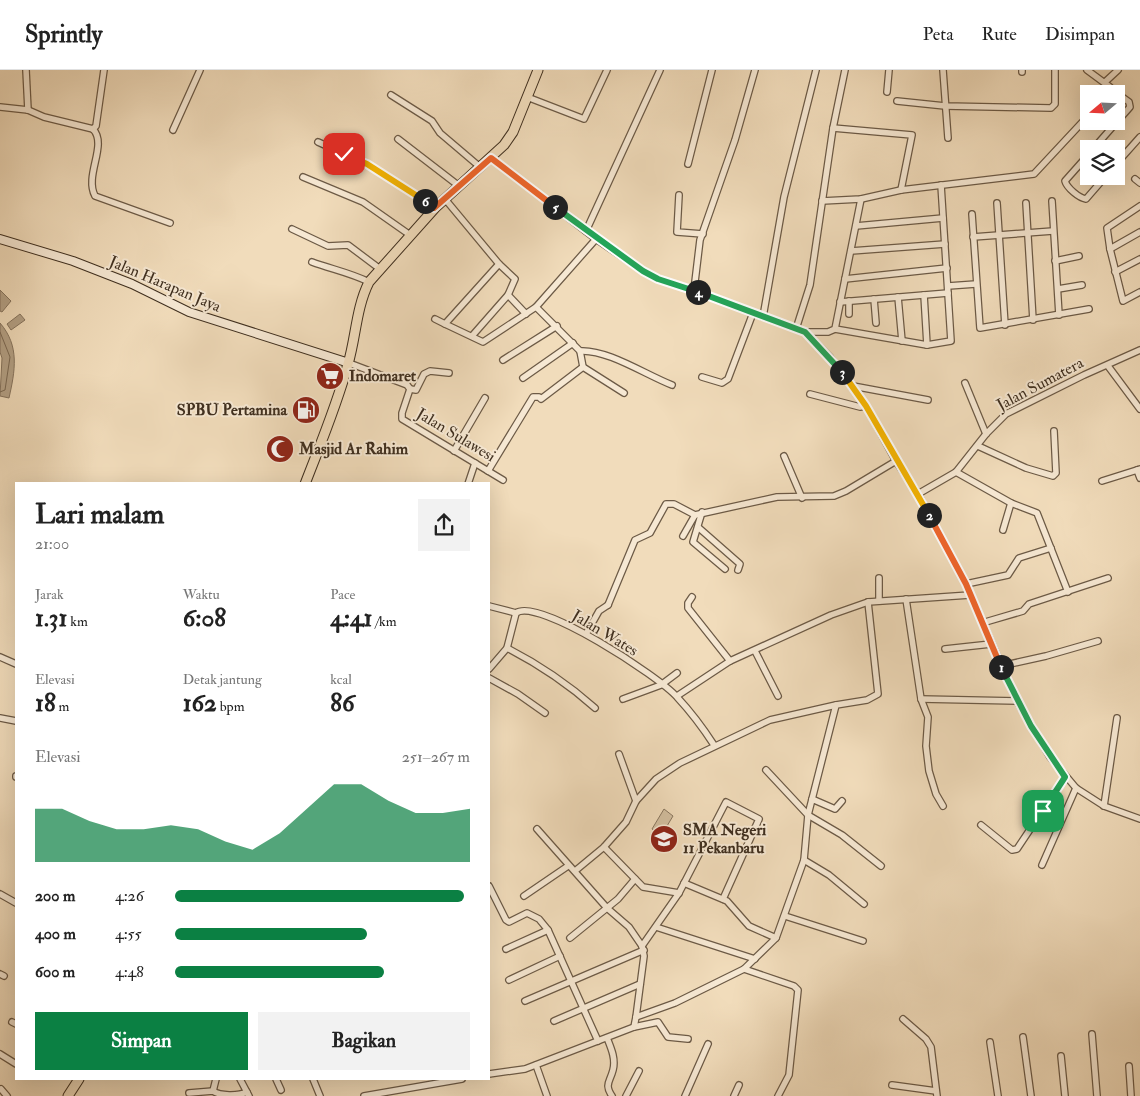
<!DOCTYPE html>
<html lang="id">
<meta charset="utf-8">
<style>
body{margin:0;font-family:"IM FELL Double Pica",serif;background:#f2f2f2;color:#222;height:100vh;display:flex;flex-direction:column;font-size:19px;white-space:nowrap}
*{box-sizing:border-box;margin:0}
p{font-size:16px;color:#767676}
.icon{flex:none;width:28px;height:28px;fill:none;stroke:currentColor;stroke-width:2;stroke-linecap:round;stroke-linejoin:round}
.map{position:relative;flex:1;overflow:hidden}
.panel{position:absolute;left:15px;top:412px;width:475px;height:598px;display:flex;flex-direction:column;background:#fff;border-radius:0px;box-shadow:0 5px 20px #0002}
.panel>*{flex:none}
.needle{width:32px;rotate:251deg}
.controls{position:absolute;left:1080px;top:15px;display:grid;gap:10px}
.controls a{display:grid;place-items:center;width:45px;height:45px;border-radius:0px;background:#fff;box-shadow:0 5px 20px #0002;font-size:25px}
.pin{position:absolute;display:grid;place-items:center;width:42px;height:42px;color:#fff;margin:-21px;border-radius:10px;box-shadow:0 2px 8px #0006}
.km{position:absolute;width:25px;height:25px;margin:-12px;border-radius:50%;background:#222;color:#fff;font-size:14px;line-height:25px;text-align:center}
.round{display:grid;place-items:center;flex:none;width:52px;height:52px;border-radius:0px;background:#f2f2f2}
.overview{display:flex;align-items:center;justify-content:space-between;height:85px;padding:0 20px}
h1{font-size:28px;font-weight:800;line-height:38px}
.metrics{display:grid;grid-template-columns:repeat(3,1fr);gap:8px;height:85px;padding:5px 20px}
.metrics div{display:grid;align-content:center}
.metrics b{font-size:25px;font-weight:800}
.metrics small{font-size:14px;font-weight:400}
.metrics p{font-size:14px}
.chart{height:140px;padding:10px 20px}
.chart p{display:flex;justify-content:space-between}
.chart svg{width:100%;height:90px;margin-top:5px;fill:#0b8043;opacity:.7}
.button{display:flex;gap:10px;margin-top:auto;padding:10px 20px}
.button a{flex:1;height:58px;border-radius:0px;background:#0b8043;color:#fff;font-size:20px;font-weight:800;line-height:58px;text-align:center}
.button a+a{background:#f2f2f2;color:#222}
ul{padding:0 20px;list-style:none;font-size:16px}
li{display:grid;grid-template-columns:80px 60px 1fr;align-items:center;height:38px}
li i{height:12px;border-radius:6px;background:#0b8043}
header{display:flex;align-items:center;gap:30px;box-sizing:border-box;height:70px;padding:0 25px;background:#fff;border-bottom:1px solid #e0e0e0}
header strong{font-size:24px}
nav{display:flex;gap:28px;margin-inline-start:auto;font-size:18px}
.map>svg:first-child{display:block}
</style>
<header>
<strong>Sprintly</strong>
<nav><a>Peta</a><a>Rute</a><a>Disimpan</a></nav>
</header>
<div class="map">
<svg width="1140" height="1026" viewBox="0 0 1140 1026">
<rect width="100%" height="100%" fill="#f1dcbb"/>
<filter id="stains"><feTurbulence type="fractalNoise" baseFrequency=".004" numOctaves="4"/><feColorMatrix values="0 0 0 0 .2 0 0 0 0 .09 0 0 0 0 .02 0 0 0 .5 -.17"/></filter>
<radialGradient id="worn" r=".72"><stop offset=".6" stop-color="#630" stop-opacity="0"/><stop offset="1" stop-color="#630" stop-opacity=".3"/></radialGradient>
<polygon fill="#d3bfa0" stroke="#897760" points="664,739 673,746 661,766 652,759"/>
<g fill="#b4a186" stroke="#85735d">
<polygon points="0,220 11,231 2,242 0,241"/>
<polygon points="20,244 25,250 11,260 7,254"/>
<path d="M0,253C20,276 15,301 9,328L0,326L2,288L0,282Z"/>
</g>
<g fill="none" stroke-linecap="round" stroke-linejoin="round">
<polyline stroke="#7a6852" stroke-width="1" points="0,262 10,287 5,320 0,322"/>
<defs>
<g id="street">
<polyline points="26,0 28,40"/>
<polyline points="943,0 948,68"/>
<polyline points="1022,0 1022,2"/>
<polyline points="1087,0 1110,17 1108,24"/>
<polyline points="1105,12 1118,0"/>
<polyline points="887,22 889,0"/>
<polyline points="391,25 432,51 440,63 480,97"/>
<polyline points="527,27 584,49 607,0"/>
<polyline points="897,31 945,36 1051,38 1055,34 1055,0"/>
<polyline points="0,37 28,40 44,47 93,59"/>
<polyline points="833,58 912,65 901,120"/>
<path d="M93,59C108,75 84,105 95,126L170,153"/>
<polyline points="93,59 96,56 104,0"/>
<polyline points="173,60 200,0"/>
<polyline points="398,69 459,116"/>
<polyline points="318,72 367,94 435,138"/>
<polyline points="1093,79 1130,37 1129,32 1111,19"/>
<path d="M1089,84L1065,111C1067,118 1079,128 1086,129L1106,106"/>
<polyline points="491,88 596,169 643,201 658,209 694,220 805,262 830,287 866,336 896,391 918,424 966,514 1017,631 1050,687 1076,718 1104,736 1140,749"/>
<polyline points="688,94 712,0"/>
<polyline points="1116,94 1140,67"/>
<polyline points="303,107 363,132 410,165"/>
<polyline points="1135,109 1140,113"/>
<polyline points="679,125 677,162 703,164"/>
<polyline points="445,129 499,194 515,209 508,225 472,266"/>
<polyline points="822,131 861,129 901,120 1034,104 1089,45"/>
<polyline points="1052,131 1059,245"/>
<polyline points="997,133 1005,255"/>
<polyline points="1026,133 1033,250"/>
<polyline points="1140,136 1107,158 1110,179 1123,231 1140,222"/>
<polyline points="972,144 980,258 1089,239"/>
<polyline points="856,156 943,148"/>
<polyline points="292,159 328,176 348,175 380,199"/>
<polyline points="586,161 660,0"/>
<polyline points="973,167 1053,161"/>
<polyline points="596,169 536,237 580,281 583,297 624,323"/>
<polyline points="1110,179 1140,162"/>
<polyline points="851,181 945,174"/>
<polyline points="1055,191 1079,186"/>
<path d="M312,192C331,199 351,203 369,212"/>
<polyline points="499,194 445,254 483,272 536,237"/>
<polyline points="1115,202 1140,189"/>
<polyline points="845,209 947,198"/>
<polyline points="948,216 976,214"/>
<polyline points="1058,219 1082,215"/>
<polyline points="694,220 700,170 735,70 755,0"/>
<polyline points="508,225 526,244"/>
<polyline points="924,225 927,275"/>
<polyline points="898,227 902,271"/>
<polyline points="874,229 876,253"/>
<polyline points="849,231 849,244"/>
<polyline points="840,232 948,223"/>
<polyline points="763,247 784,127 816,0"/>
<polyline points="435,249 445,254"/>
<polyline points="796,259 810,215 833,58 845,0"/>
<polyline points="835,259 927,275 951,271 941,115"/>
<polyline points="805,262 828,262 835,259 861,129"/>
<path d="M580,281C607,279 646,305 672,315"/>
<polyline points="503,290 557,256"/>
<polyline points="349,293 407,315 410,319 402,343 402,349 503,410"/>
<polyline points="1108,296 1140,339"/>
<polyline points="702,307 722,313 728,309 753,243"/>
<polyline points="523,308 573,273"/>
<polyline points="965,313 986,364"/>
<polyline points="853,316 928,330"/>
<polyline points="410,319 416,320 424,304 430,301 449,303"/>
<polyline points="810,324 860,337 866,336"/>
<polyline points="978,376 1026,398 1053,406 1056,403 1054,361"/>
<polyline points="454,381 485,328"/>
<polyline points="784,386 802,428"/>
<polyline points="1137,400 1140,408"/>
<polyline points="488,401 533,327 539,327 541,329 583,297"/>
<polyline points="956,402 1011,433 1037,443 1068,522"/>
<polyline points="1102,411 1140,399"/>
<polyline points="468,414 475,393"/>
<polyline points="918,424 956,402 986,364 1006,344 1084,305 1140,280"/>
<polyline points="702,442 693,472 725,499"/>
<polyline points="699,458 740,494 738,500"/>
<polyline points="1003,460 1011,433"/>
<polyline points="683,466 695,445"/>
<polyline points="966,514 1008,505 1019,488 1051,478"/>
<polyline points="692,527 688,533 688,538 730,591"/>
<polyline points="906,529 921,629 928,647 926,676 929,701 936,724 943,736"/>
<polyline points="879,531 879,508"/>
<polyline points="608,535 635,470 650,463 666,434 674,434 695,445 777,427 834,426 846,421 896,391"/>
<polyline points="489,536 516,543"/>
<polyline points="982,553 1023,541 1029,534 1108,508"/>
<polyline points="586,564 599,541 608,535"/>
<path d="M507,578C540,595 568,614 595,638"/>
<polyline points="945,579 991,574"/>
<polyline points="755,581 778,626"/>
<polyline points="0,587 16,594"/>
<polyline points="1001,596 1046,586 1098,571"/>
<path d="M489,599L507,578L516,543C538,527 660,607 677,627C691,642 703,658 714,675"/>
<polyline points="489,608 518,624 545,643"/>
<polyline points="677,626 730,591 831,545 868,532 970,525"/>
<polyline points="623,629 661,615 677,603"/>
<polyline points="921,629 1017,631"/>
<polyline points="0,648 16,651"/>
<polyline points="619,684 636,731"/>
<polyline points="766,700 808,745 842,765 881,796"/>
<polyline points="16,706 16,707"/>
<polyline points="812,729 835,739 842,731"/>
<polyline points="1104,736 1117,648"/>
<polyline points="981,755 1012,780 1017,779 1065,707"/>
<polyline points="604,777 643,817 679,823"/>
<polyline points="804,790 829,805 864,834"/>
<polyline points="1042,795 1076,718"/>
<polyline points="575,801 604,777 626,752 636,731 656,709 680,693 770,650 836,635"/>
<polyline points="684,813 727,831 749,856 776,868"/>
<polyline points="489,816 506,850 509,852 527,843 539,849 548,860 598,971"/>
<polyline points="0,824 16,833"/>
<polyline points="524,826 568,796"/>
<polyline points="785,846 863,871"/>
<polyline points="656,857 755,889"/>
<polyline points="570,868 618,829 635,809"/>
<polyline points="642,876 679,823 726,732 759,749 723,829"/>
<polyline points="506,879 548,860"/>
<polyline points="744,899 794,916 798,920 789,1005 778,1026"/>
<polyline points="0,904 4,906"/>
<polyline points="509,910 560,886"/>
<polyline points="525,931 644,880"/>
<polyline points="636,947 675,933 744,899 776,868 804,790 808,745 836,635 867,630 878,624 868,532"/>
<polyline points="903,949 926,969 931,977 937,1026"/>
<polyline points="554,951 640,914"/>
<polyline points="12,952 16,954"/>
<polyline points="634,957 658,952 668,967 688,969"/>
<polyline points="1092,964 1097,1026"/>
<polyline points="1023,967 1031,1026"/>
<path d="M607,968C611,978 616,989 613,1000C610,1012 604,1014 612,1026"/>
<polyline points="990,972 998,1026"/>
<polyline points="0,984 16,994"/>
<polyline points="1061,986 1065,1026"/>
<polyline points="536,995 547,1026"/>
<polyline points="1129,996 1131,1026"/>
<polyline points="489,1004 525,999 634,957 636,947 644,886 642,876 629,857 607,838 537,759"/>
<polyline points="240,1009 249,1026"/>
<polyline points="276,1009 281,1020"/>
<polyline points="313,1009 320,1026"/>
<polyline points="892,1015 936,1021"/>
<polyline points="1,1019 7,1026"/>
<polyline points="213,1021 216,1009"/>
<path d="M189,1023L213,1021C220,1026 238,1026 247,1022"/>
<polyline points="364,1026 462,1009"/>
<polyline points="626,1026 639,1001"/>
<polyline points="685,1026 708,974"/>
<polyline points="734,1026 739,1015"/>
</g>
<polyline id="secondary" points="0,169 73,191 132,214 189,242 349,293"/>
<g id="primary">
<path d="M305,414C320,375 337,335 348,294C356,267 356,238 369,212L435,138L504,75L513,62L538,0"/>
<polyline points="68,1026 79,1009"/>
</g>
</defs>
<use href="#street" stroke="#6c5a46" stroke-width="8"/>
<use href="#secondary" stroke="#3f2f1f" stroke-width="10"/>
<use href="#primary" stroke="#3f2f1f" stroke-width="11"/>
<use href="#street" stroke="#f6e8d3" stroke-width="5.5"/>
<use href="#secondary" stroke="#f6e8d3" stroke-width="8"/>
<use href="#primary" stroke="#f1dcbb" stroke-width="9"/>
</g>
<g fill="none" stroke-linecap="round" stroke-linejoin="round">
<defs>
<polyline id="split-1" points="1001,597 1031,656 1065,707 1043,741"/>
<polyline id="split-2" points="929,445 966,514 1001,597"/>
<polyline id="split-3" points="842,302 866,336 929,445"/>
<polyline id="split-4" points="698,222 805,262 842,302"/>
<polyline id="split-5" points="555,137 643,201 658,209 698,222"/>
<polyline id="split-6" points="425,131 434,138 491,88 555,137"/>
<polyline id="split-7" points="344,84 367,94 425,131"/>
</defs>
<use href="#split-1" stroke="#fff" stroke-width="10"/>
<use href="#split-2" stroke="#fff" stroke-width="10"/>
<use href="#split-3" stroke="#fff" stroke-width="10"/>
<use href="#split-4" stroke="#fff" stroke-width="10"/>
<use href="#split-5" stroke="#fff" stroke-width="10"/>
<use href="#split-6" stroke="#fff" stroke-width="10"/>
<use href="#split-7" stroke="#fff" stroke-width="10"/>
<use href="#split-1" stroke="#22a559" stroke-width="6"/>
<use href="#split-2" stroke="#f0652b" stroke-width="6"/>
<use href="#split-3" stroke="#f5b400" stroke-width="6"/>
<use href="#split-4" stroke="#22a559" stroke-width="6"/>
<use href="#split-5" stroke="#22a559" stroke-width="6"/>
<use href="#split-6" stroke="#f0652b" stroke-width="6"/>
<use href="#split-7" stroke="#f5b400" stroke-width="6"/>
</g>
<defs>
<symbol id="supermarket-disc" viewBox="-11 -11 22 22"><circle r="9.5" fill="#8f2418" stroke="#f6e8d3"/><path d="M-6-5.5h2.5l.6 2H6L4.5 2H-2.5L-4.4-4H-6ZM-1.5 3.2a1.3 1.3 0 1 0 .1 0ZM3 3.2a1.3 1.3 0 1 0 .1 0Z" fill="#fff"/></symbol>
<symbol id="fuel-disc" viewBox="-11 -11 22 22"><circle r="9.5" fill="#8f2418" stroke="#f6e8d3"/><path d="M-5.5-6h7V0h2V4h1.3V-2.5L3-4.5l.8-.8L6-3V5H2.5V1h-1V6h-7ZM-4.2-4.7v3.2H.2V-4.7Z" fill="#fff"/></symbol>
<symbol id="mosque-disc" viewBox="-11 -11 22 22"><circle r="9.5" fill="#8f2418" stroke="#f6e8d3"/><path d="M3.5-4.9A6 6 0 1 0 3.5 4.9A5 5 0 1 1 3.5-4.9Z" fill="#fff"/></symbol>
<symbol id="school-disc" viewBox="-11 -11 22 22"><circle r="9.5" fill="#8f2418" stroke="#f6e8d3"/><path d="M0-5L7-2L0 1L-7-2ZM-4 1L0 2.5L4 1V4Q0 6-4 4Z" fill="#fff"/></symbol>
</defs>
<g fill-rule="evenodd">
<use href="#supermarket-disc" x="314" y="290" width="32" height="32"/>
<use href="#fuel-disc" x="290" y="324" width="32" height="32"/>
<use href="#mosque-disc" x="264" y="363" width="32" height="32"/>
<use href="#school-disc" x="648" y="753" width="32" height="32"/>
</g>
<g text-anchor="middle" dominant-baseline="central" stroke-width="4" stroke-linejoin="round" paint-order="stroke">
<g font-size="16" fill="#3f2f1f" stroke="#f6e8d3">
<text transform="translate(165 214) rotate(23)">Jalan Harapan Jaya</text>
<text transform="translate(1040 314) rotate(-28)">Jalan Sumatera</text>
<text transform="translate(456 365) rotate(31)">Jalan Sulawesi</text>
<text transform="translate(605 563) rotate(31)">Jalan Wates</text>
</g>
<g font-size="16" font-weight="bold" fill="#3f2f1f" stroke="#f6e8d3" text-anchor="start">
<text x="349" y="306">Indomaret</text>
<text x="287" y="340" text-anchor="end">SPBU Pertamina</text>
<text x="299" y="379">Masjid Ar Rahim</text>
<text x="683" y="760">SMA Negeri<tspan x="683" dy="18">11 Pekanbaru</tspan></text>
</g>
</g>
<rect width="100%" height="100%" filter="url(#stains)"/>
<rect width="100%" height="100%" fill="url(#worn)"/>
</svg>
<div class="controls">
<a><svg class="needle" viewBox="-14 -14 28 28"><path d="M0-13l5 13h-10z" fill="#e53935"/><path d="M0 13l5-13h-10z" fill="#767676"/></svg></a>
<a><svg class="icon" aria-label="layers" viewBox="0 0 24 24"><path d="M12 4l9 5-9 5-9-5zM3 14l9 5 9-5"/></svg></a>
</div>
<div class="pin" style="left:1043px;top:741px;background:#1e9e55"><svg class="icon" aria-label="arrive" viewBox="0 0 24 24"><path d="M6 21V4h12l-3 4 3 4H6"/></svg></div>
<div class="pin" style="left:344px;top:84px;background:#d93025"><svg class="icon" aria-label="check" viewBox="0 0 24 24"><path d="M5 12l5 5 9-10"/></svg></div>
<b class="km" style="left:1001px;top:597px">1</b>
<b class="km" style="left:929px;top:445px">2</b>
<b class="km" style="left:842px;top:302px">3</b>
<b class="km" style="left:698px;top:222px">4</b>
<b class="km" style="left:555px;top:137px">5</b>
<b class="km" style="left:425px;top:131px">6</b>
<section class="panel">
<div class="overview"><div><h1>Lari malam</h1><p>21:00</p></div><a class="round"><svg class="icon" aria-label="share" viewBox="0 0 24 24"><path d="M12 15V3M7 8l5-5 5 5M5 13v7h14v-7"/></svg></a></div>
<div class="metrics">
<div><p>Jarak</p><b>1.31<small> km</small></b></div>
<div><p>Waktu</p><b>6:08</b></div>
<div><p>Pace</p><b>4:41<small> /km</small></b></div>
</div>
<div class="metrics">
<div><p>Elevasi</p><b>18<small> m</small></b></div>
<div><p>Detak jantung</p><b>162<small> bpm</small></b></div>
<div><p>kcal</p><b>86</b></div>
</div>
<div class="chart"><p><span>Elevasi</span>251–267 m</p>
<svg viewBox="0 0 160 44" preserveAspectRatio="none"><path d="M0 44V18L10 18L20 24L30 28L40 28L50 26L60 28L70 34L80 38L90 30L100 18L110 6L120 6L130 14L140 20L150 20L160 18V44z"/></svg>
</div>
<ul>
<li><b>200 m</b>4:26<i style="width:98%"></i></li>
<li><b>400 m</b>4:55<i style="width:65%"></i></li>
<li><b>600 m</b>4:48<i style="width:71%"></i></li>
</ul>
<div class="button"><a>Simpan</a><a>Bagikan</a></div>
</section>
</div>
